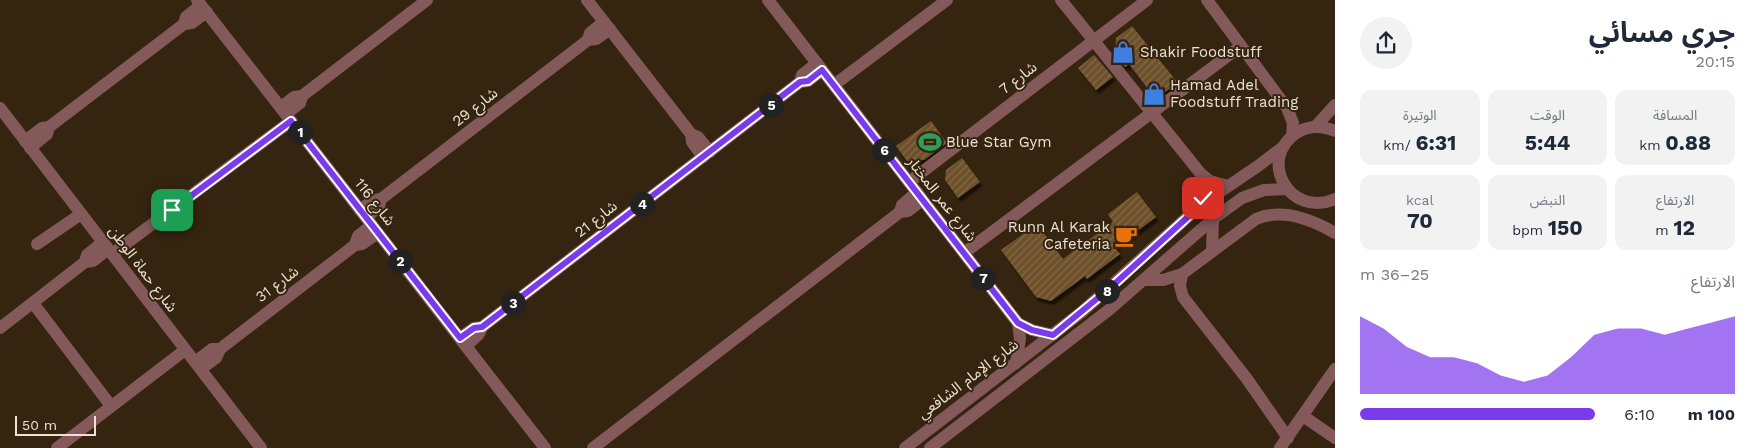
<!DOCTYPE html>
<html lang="ar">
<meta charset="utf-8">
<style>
body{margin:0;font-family:"Work Sans","Noto Sans Arabic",sans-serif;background:#f2f2f3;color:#1f2937;direction:rtl;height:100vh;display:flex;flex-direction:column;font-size:19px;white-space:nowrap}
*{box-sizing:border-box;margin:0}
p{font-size:16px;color:#747a83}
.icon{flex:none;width:28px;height:28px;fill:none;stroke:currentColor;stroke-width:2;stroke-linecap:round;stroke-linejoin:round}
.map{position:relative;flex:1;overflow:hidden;direction:ltr}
.sheet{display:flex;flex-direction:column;background:#fff;width:425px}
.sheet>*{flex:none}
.scale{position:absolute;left:15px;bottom:12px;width:81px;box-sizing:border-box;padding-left:5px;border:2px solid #ece1d4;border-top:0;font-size:14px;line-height:18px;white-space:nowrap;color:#ece1d4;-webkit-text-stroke:4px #352510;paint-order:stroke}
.pin{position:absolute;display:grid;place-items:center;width:42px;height:42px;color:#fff;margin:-21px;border-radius:10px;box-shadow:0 2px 8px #0006}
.km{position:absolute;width:25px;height:25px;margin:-12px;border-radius:50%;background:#222;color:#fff;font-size:14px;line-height:25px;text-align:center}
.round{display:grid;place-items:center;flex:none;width:52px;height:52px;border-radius:26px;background:#f2f2f3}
.summary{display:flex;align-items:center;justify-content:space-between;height:85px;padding:0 25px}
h1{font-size:28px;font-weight:700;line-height:38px}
.stats{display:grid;grid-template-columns:repeat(3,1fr);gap:8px;height:85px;padding:5px 25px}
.stats div{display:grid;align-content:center;border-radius:12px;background:#f2f2f3;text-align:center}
.stats b{font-size:21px;font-weight:700}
.stats small{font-size:14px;font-weight:400}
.stats p{font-size:14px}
.chart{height:140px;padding:10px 25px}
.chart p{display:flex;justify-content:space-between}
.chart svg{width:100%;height:90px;margin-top:5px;fill:#7c3aed;opacity:.7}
ul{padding:0 25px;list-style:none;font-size:16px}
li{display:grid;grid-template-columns:80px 60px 1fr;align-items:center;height:38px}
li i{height:12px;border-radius:6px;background:#7c3aed}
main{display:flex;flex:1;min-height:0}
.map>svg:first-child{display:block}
</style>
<main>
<section class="sheet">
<div class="summary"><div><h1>جري مسائي</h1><p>20:15</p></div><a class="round"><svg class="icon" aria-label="share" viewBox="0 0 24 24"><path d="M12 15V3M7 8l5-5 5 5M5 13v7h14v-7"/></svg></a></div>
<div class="stats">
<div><p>المسافة</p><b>0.88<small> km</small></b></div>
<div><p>الوقت</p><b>5:44</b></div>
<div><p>الوتيرة</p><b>6:31<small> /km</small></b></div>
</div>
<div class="stats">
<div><p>الارتفاع</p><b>12<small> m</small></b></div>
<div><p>النبض</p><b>150<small> bpm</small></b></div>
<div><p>kcal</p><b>70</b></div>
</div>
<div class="chart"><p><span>الارتفاع</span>25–36 m</p>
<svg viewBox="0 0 160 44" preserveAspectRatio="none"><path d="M0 44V6L10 12L20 21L30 26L40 26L50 29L60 35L70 38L80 35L90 26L100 15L110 12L120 12L130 15L140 12L150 9L160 6V44z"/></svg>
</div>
<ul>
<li><b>100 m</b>6:10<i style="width:100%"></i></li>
</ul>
</section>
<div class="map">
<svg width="1335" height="448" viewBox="0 0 1335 448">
<defs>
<pattern id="building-hatch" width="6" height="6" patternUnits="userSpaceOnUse" patternTransform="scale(1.25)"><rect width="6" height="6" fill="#6e512b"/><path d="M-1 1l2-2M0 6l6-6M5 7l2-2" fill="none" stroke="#836a49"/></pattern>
<filter id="shadow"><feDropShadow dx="2.5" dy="4" stdDeviation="1" flood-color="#0009"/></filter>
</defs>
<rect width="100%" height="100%" fill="#352510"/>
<g fill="url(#building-hatch)" filter="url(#shadow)">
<polygon points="1132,26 1178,83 1161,95 1151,93 1129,64 1125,67 1115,54 1116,38"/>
<polygon points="1094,55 1113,77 1096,90 1078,68"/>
<polygon points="931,121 947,143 924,160 907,161 896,146"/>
<polygon points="962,158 980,182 958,198 945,180 946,170"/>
<polygon points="1137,192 1156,217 1115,248 1120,254 1087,279 1085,276 1051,301 1036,297 1001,250 1037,224 1063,259 1113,222 1108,214"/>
</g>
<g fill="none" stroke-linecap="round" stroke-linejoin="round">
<g stroke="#84595a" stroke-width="12">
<polyline points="197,0 545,448"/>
<polyline points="587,0 691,134 692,142 703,157"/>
<polyline points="768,0 1018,323 1032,330 1053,335"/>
<polyline points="1061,0 1201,174 1210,181 1228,186"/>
<polyline points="1207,0 1287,108 1293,123 1292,136"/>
<polyline points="184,24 186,17 201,5"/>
<polyline points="588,40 590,33 604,22"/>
<polyline points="800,82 802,75 817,63"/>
<polyline points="834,85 947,0"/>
<polyline points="281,107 294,97 302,96 427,0"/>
<polyline points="0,108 261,448"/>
<polyline points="286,114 300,103 302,96"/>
<polyline points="1315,127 1335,105"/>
<path d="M1335,131C1323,126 1310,125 1298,132C1256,158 1289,219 1335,199"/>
<polyline points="691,134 698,137 710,152"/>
<polyline points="25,141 42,128 49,127 184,24 192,23 207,12"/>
<polyline points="30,148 47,134 49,127"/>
<polyline points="909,182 1147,0"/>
<polyline points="360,210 373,200 381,199 588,40 596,39 610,29"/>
<polyline points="900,212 902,205 917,192"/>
<polyline points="366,217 379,207 381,199"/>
<polyline points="37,244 81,214"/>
<polyline points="355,245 358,236 372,225"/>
<polyline points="1212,251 1213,219"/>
<polyline points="964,253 1241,46"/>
<polyline points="112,254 291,121"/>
<polyline points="85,262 87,255 103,242"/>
<polyline points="1182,274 1180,286 1183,297 1247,379 1288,438"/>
<path d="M1144,280H1163L1182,274L1256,219C1282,208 1311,219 1335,233"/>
<polyline points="33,303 111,406"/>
<polyline points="0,328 85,262 93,261 108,249"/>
<polyline points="460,338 474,328 482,327 800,82 808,81 822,70"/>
<polyline points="466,346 479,334 482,327"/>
<polyline points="195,362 212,349 220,349 355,245 362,244 378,233"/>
<polyline points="1016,363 1020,339 1018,323"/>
<polyline points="201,369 216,358 220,349"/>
<polyline points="1303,416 1335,438"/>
<polyline points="57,448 185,350"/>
<polyline points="593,448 900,212 908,211 922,200"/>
<polyline points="905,448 1083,311 1202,204 1258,166 1283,147"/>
<polyline points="930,448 1110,309 1213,219 1242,198 1264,190 1287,189"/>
<polyline points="1280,448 1335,369"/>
</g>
</g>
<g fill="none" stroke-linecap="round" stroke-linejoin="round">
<defs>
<polyline id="route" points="172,210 291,121 460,338 474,328 482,327 800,82 808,81 822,70 1018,323 1032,330 1053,335 1110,288 1202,204 1203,198"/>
</defs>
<use href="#route" stroke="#fff" stroke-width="10"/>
<use href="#route" stroke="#7c3aed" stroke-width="6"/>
</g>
<defs>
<symbol id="shop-bare" viewBox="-9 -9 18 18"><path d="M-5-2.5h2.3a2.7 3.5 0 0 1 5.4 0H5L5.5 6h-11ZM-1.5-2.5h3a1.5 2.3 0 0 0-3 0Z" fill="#3f7fe0" stroke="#352510" stroke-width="2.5" paint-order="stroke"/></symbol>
<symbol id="stadium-bare" viewBox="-9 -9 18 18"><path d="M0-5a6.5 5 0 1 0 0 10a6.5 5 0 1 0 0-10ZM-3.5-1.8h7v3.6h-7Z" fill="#2e9e5b" stroke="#352510" stroke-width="2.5" paint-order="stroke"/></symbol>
<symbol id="cafe-bare" viewBox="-9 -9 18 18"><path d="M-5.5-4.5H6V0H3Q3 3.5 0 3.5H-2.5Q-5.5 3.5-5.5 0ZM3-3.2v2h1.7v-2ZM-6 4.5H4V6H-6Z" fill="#e8710a" stroke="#352510" stroke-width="2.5" paint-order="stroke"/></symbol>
</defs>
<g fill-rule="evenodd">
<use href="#shop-bare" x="1107" y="36" width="32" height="32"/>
<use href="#shop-bare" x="1138" y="78" width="32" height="32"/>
<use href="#stadium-bare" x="914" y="126" width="32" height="32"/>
<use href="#cafe-bare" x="1110" y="220" width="32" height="32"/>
</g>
<g text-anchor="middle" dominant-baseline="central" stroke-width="4" stroke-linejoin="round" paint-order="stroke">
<g font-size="15" fill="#ece1d4" stroke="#352510" text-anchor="start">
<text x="1140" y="52">Shakir Foodstuff</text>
<text x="1170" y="85">Hamad Adel<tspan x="1170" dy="17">Foodstuff Trading</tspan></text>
<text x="946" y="142">Blue Star Gym</text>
<text x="1110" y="227" text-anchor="end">Runn Al Karak<tspan x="1110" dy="17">Cafeteria</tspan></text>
</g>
<g font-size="15" fill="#ece1d4" stroke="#352510">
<text transform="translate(1018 78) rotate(-38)">شارع 7</text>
<text transform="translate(475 107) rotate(-38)">شارع 29</text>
<text transform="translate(942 199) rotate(52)">شارع عمر المختار</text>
<text transform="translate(375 202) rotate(52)">شارع 116</text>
<text transform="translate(596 219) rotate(-38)">شارع 21</text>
<text transform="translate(143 269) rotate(53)">شارع حماة الوطن</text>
<text transform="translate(277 284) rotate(-37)">شارع 31</text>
<text transform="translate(968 379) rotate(-37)">شارع الإمام الشافعي</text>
</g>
</g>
</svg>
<div class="scale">50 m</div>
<div class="pin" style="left:172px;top:210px;background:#1e9e55"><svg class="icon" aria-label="arrive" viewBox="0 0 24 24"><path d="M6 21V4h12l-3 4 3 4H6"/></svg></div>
<div class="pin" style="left:1203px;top:198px;background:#d93025"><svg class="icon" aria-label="check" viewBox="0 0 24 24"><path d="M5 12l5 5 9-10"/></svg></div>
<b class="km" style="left:300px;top:132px">1</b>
<b class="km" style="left:400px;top:261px">2</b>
<b class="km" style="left:513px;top:303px">3</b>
<b class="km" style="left:642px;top:204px">4</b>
<b class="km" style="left:771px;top:105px">5</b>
<b class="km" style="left:884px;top:150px">6</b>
<b class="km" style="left:983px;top:278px">7</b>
<b class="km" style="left:1107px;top:291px">8</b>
</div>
</main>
